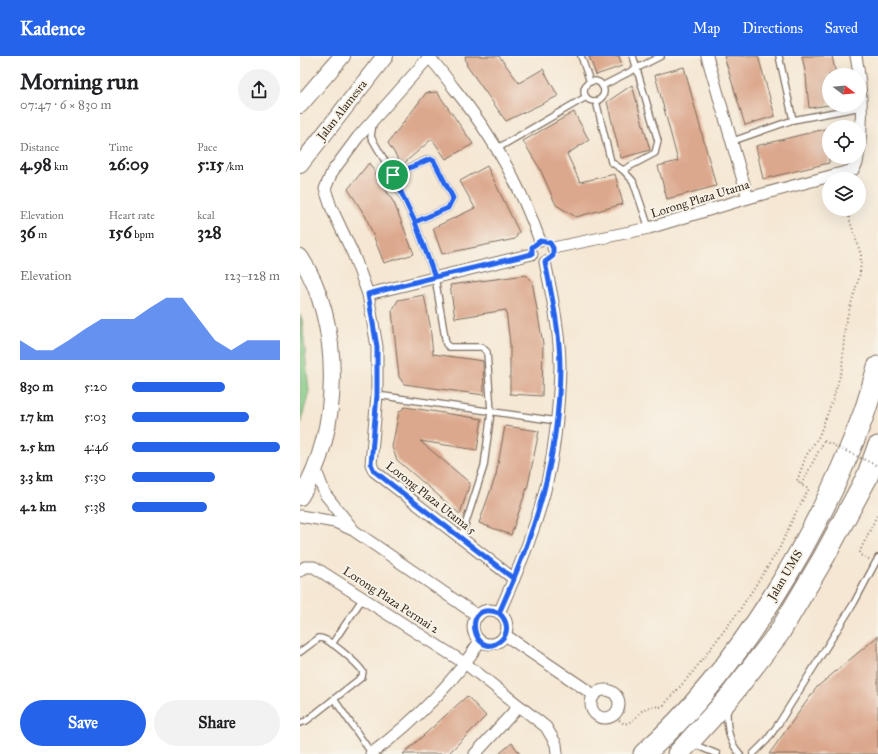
<!DOCTYPE html>
<meta charset="utf-8">
<style>
body{margin:0;font-family:"IM FELL Great Primer",serif;background:#f2f2f2;color:#202124;height:100vh;display:flex;flex-direction:column;font-size:15px;white-space:nowrap}
*{box-sizing:border-box;margin:0}
p{font-size:13px;color:#757577}
.icon{flex:none;width:22px;height:22px;fill:none;stroke:currentColor;stroke-width:2;stroke-linecap:round;stroke-linejoin:round}
.map{position:relative;flex:1;overflow:hidden}
.details{display:flex;flex-direction:column;background:#fff;width:300px}
.details>*{flex:none}
.needle{width:26px;rotate:106deg}
.fabs{position:absolute;left:522px;top:12px;display:grid;gap:8px}
.fabs a{display:grid;place-items:center;width:44px;height:44px;border-radius:50%;background:#fff;box-shadow:0 4px 16px #0002;font-size:20px}
.pin{position:absolute;display:grid;place-items:center;width:34px;height:34px;color:#fff;margin:-17px;border:2px solid #fff;border-radius:50%;box-shadow:0 1px 4px #0007}
.round{display:grid;place-items:center;flex:none;width:42px;height:42px;border-radius:21px;background:#f2f2f2}
.summary{display:flex;align-items:center;justify-content:space-between;height:68px;padding:0 20px}
h1{font-size:22px;font-weight:700;line-height:30px}
.metrics{display:grid;grid-template-columns:repeat(3,1fr);gap:6px;height:68px;padding:4px 20px}
.metrics div{display:grid;align-content:center}
.metrics b{font-size:17px;font-weight:700}
.metrics small{font-size:11px;font-weight:400}
.metrics p{font-size:11px}
.chart{height:112px;padding:8px 20px}
.chart p{display:flex;justify-content:space-between}
.chart svg{width:100%;height:72px;margin-top:4px;fill:#2563eb;opacity:.7}
.button{display:flex;gap:8px;margin-top:auto;padding:8px 20px}
.button a{flex:1;height:46px;border-radius:24px;background:#2563eb;color:#fff;font-size:16px;font-weight:700;line-height:46px;text-align:center}
.button a+a{background:#f2f2f2;color:#202124}
ul{padding:0 20px;list-style:none;font-size:13px}
li{display:grid;grid-template-columns:64px 48px 1fr;align-items:center;height:30px}
li i{height:10px;border-radius:5px;background:#2563eb}
header{display:flex;align-items:center;gap:24px;box-sizing:border-box;height:56px;padding:0 20px;background:#2563eb;color:#fff}
header strong{font-size:19px}
nav{display:flex;gap:22px;margin-inline-start:auto;font-size:14px}
main{display:flex;flex:1;min-height:0}
.map>svg:first-child{display:block}
</style>
<header>
<strong>Kadence</strong>
<nav><a>Map</a><a>Directions</a><a>Saved</a></nav>
</header>
<main>
<section class="details">
<div class="summary"><div><h1>Morning run</h1><p>07:47 · 6 × 830 m</p></div><a class="round"><svg class="icon" aria-label="share" viewBox="0 0 24 24"><path d="M12 15V3M7 8l5-5 5 5M5 13v7h14v-7"/></svg></a></div>
<div class="metrics">
<div><p>Distance</p><b>4.98<small> km</small></b></div>
<div><p>Time</p><b>26:09</b></div>
<div><p>Pace</p><b>5:15<small> /km</small></b></div>
</div>
<div class="metrics">
<div><p>Elevation</p><b>36<small> m</small></b></div>
<div><p>Heart rate</p><b>156<small> bpm</small></b></div>
<div><p>kcal</p><b>328</b></div>
</div>
<div class="chart"><p><span>Elevation</span>123–128 m</p>
<svg viewBox="0 0 160 44" preserveAspectRatio="none"><path d="M0 44V32L10 38L20 38L30 32L40 25L50 19L60 19L70 19L80 12L90 6L100 6L110 19L120 32L130 38L140 32L150 32L160 32V44z"/></svg>
</div>
<ul>
<li><b>830 m</b>5:20<i style="width:63%"></i></li>
<li><b>1.7 km</b>5:03<i style="width:79%"></i></li>
<li><b>2.5 km</b>4:46<i style="width:100%"></i></li>
<li><b>3.3 km</b>5:30<i style="width:56%"></i></li>
<li><b>4.2 km</b>5:38<i style="width:51%"></i></li>
</ul>
<div class="button"><a>Save</a><a>Share</a></div>
</section>
<div class="map">
<svg width="578" height="698" viewBox="0 0 578 698">
<rect width="100%" height="100%" fill="#f7f3e8"/>
<filter id="ink" filterUnits="userSpaceOnUse"><feTurbulence type="fractalNoise" baseFrequency=".025" numOctaves="2"/><feDisplacementMap in="SourceGraphic" scale="8" xChannelSelector="R" yChannelSelector="G"/><feConvolveMatrix kernelMatrix="1 2 1 2 8 2 1 2 1" color-interpolation-filters="sRGB"/></filter>
<filter id="wash" filterUnits="userSpaceOnUse"><feTurbulence type="fractalNoise" baseFrequency=".012" numOctaves="4" result="noise"/><feDisplacementMap in="SourceGraphic" scale="16" xChannelSelector="R" yChannelSelector="G"/><feGaussianBlur stdDeviation="0.9" result="paint"/><feColorMatrix in="noise" values="0 0 0 0 0 0 0 0 0 0 0 0 0 0 0 0 0 1.4 0 .05"/><feComposite in="paint" operator="in"/></filter>
<g filter="url(#wash)">
<rect width="100%" height="100%" fill="#f5e7d3"/>
<polygon fill="#83ca85" stroke="#5f7a52" points="0,259 2,263 9,335 0,370"/>
<g id="blocks">
<g fill="#dca88d">
<polygon points="165,0 199,0 219,27 243,13 258,40 206,65 167,10"/>
<polygon points="289,0 319,0 322,10 296,19"/>
<polygon points="424,0 458,0 475,60 445,69"/>
<polygon points="502,0 532,0 536,19 529,19 529,49 509,52 506,20"/>
<polygon points="384,11 416,130 367,143 358,110 378,105 355,19"/>
<polygon points="332,29 350,94 321,102 307,46"/>
<polygon points="137,36 173,88 146,103 132,83 102,109 88,87 126,37"/>
<polygon points="274,56 289,84 267,98 280,126 315,118 323,148 276,161 256,149 240,113 223,85"/>
<polygon points="529,72 529,107 463,123 456,90"/>
<polygon points="69,107 94,147 114,198 84,207 66,161 48,133"/>
<polygon points="187,110 219,176 215,183 142,198 133,172 175,152 160,125"/>
<polygon points="226,219 232,225 243,288 242,340 210,338 210,288 206,254 155,262 150,229"/>
<polygon points="124,239 130,269 133,298 183,305 184,339 104,328 99,321 92,255 98,244"/>
<polygon points="105,351 182,363 177,394 120,385 170,427 160,458 97,404 92,391 99,356"/>
<polygon points="205,370 239,375 228,429 211,479 179,467 196,419"/>
<polygon points="578,580 578,698 469,698 517,631"/>
<polygon points="167,640 186,660 148,698 103,698"/>
<polygon points="212,687 220,698 199,698"/>
</g>
</g>
</g>
<g filter="url(#ink)">
<use href="#blocks" fill-opacity="0" stroke="#7c6c5d" stroke-width="1"/>
<g fill="none" stroke-linecap="round" stroke-linejoin="round">
<defs>
<g id="lane">
<polyline points="281,0 290,26"/>
<polyline points="479,0 493,64"/>
<circle cx="294" cy="35" r="10"/>
<polyline points="302,30 361,0"/>
<polyline points="296,45 311,106 323,114 333,125 349,172"/>
<polyline points="73,67 71,81 89,112 115,166 135,221 146,288 149,291 182,291 187,296 191,356 184,410 161,482"/>
<polyline points="433,85 493,64 561,51"/>
<polyline points="198,92 286,41"/>
<polyline points="323,114 355,97 358,85 333,0"/>
<polyline points="93,119 129,103 134,105 153,142 148,152 115,166"/>
<polyline points="77,339 257,365"/>
<polyline points="32,588 63,542"/>
<path d="M0,596L19,582C28,581 58,608 63,616L62,621L6,665L0,667"/>
<polyline points="34,643 72,698"/>
<path d="M427,657C427,673 429,686 440,698"/>
<polyline points="400,691 417,698"/>
<polyline points="453,698 467,684 479,667 554,547 578,502"/>
</g>
<g id="street">
<path d="M128,0C137,9 145,20 153,31C191,77 220,128 240,185"/>
<polyline points="130,0 58,81 32,116 25,133 31,151 54,200 68,238 77,291 77,339 71,408 74,415 214,523"/>
<polyline points="407,0 448,142"/>
<path d="M556,0C562,32 563,64 559,96"/>
<polyline points="253,192 349,172 448,142 553,114 557,107 558,101"/>
<polyline points="68,238 232,198"/>
<polyline points="15,412 25,438 52,472"/>
<polyline points="0,460 35,466 53,474 178,560"/>
<polyline points="0,515 5,511 14,511 166,608 246,671 256,688 257,698"/>
<circle cx="190" cy="571" r="17"/>
<path d="M199,557C219,512 239,466 249,417C256,383 259,347 260,311C260,276 252,240 245,206"/>
<polyline points="205,579 294,639"/>
<circle cx="305" cy="648" r="14"/>
<path d="M71,698C113,666 152,630 180,585"/>
<polyline points="175,698 219,650"/>
</g>
<g id="secondary">
<polyline points="0,49 42,0"/>
<polyline points="0,109 85,0"/>
<path d="M0,201C43,265 42,377 0,441"/>
</g>
<g id="highway">
<path d="M344,698C439,614 519,478 563,360C569,344 573,328 578,311"/>
<polyline points="378,698 428,643 479,577 524,501 567,421 578,391"/>
</g>
</defs>
<use href="#lane" stroke="#7c6c5d" stroke-width="8"/>
<use href="#street" stroke="#7c6c5d" stroke-width="13"/>
<use href="#secondary" stroke="#7c6c5d" stroke-width="18"/>
<use href="#highway" stroke="#7c6c5d" stroke-width="23"/>
<g stroke="#7c6c5d" stroke-width="2" stroke-dasharray="1 3" stroke-linecap="butt">
<polyline points="524,385 501,429 497,425 506,400 519,380 533,343 542,313 545,268 560,218 561,199 549,162 550,153"/>
<polyline points="569,503 560,499 560,495 578,457"/>
<path d="M313,659L324,668C343,663 336,648 362,651L392,617L439,555L479,493L496,456L509,433L501,429"/>
</g>
<use href="#lane" stroke="#fff" stroke-width="5.5"/>
<use href="#street" stroke="#fff" stroke-width="11"/>
<use href="#secondary" stroke="#fff" stroke-width="16"/>
<use href="#highway" stroke="#fff" stroke-width="21"/>
<polyline stroke="#7c6c5d" stroke-width="2" stroke-dasharray="1 3" stroke-linecap="butt" points="524,385 578,410"/>
</g>
</g>
<g fill="none" stroke-linecap="round" stroke-linejoin="round" filter="url(#ink)">
<defs>
<path id="route" d="M93,119L115,166L135,221L68,238L77,291V339L71,408L74,415L214,523L199,557C207,564 210,576 201,584C174,608 159,542 199,557C236,474 259,404 260,311C260,276 252,240 245,206L253,200V192L250,187L240,185L232,191V198L135,221L115,166L148,152L153,142L134,105L130,103L93,119"/>
</defs>
<use href="#route" stroke="#fff" stroke-width="8"/>
<use href="#route" stroke="#2563eb" stroke-width="5"/>
</g>
<g text-anchor="middle" dominant-baseline="central" stroke-width="4" stroke-linejoin="round" paint-order="stroke">
<g font-size="12" fill="#3b2a1e" stroke="#f7f3e8">
<text transform="translate(42 54) rotate(-52)">Jalan Alamesra</text>
<text transform="translate(400 143) rotate(-17)">Lorong Plaza Utama</text>
<text transform="translate(131 442) rotate(38)">Lorong Plaza Utama 5</text>
<text transform="translate(485 519) rotate(-59)">Jalan UMS</text>
<text transform="translate(91 544) rotate(33)">Lorong Plaza Permai 2</text>
</g>
</g>
</svg>
<div class="fabs">
<a><svg class="needle" viewBox="-14 -14 28 28"><path d="M0-13l5 13h-10z" fill="#e53935"/><path d="M0 13l5-13h-10z" fill="#757577"/></svg></a>
<a><svg class="icon" aria-label="locate" viewBox="0 0 24 24"><circle cx="12" cy="12" r="6"/><path d="M12 2v4M12 18v4M2 12h4M18 12h4"/></svg></a>
<a><svg class="icon" aria-label="layers" viewBox="0 0 24 24"><path d="M12 4l9 5-9 5-9-5zM3 14l9 5 9-5"/></svg></a>
</div>
<div class="pin" style="left:93px;top:119px;background:#1e9e55"><svg class="icon" aria-label="arrive" viewBox="0 0 24 24"><path d="M6 21V4h12l-3 4 3 4H6"/></svg></div>
</div>
</main>
